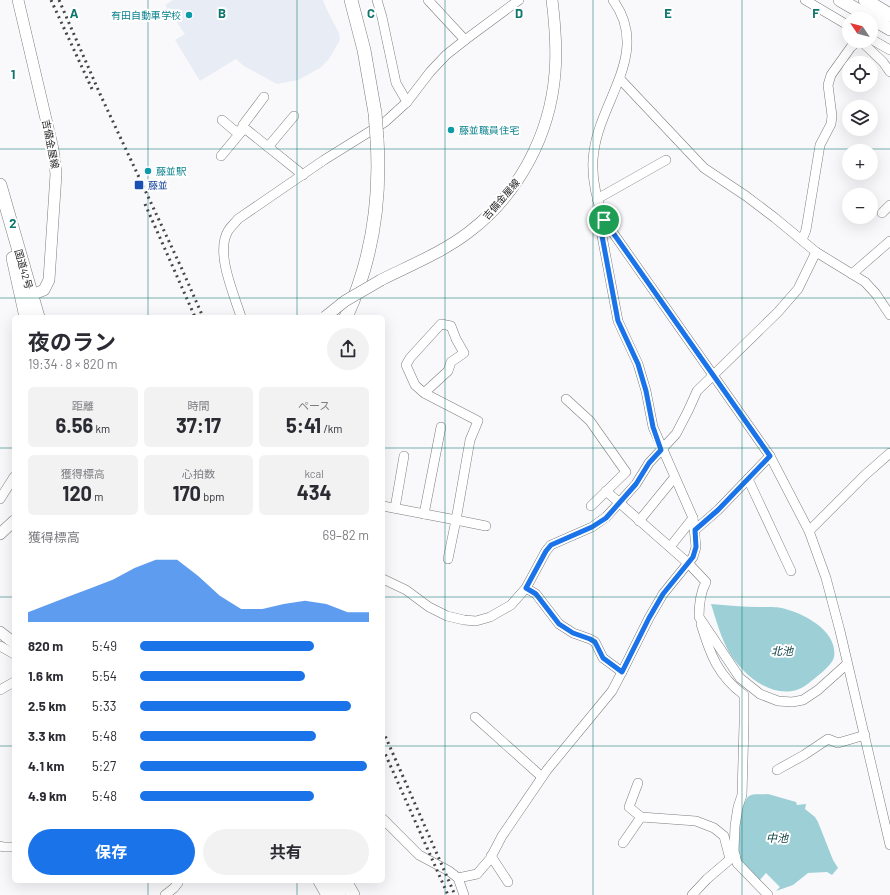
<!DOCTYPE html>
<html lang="ja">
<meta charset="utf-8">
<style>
body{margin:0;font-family:Barlow,"Noto Sans JP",sans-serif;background:#f2f2f3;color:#2b2b33;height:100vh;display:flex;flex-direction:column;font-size:15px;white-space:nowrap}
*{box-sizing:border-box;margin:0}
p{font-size:13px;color:#7c7c81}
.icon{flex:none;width:22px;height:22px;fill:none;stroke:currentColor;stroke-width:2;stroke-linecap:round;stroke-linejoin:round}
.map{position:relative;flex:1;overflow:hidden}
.sheet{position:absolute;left:12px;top:315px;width:373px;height:568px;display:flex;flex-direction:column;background:#fff;border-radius:6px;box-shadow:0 4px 16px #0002}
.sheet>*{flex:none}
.needle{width:26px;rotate:305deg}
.buttons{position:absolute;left:842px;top:12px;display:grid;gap:8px}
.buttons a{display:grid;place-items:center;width:36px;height:36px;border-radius:50%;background:#fff;box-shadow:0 4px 16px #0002;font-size:20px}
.pin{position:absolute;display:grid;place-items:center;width:34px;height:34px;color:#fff;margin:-17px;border:2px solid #fff;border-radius:50%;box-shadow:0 1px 4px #0007}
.round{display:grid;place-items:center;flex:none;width:42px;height:42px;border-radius:21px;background:#f2f2f3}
.head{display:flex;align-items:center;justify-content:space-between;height:68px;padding:0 16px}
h1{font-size:22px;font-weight:700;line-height:30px}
.stats{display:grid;grid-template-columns:repeat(3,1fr);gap:6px;height:68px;padding:4px 16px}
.stats div{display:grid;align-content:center;border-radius:6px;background:#f2f2f3;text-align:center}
.stats b{font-size:20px;font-weight:700}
.stats small{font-size:11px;font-weight:400}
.stats p{font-size:11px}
.chart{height:112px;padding:8px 16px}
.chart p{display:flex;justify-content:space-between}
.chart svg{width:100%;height:72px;margin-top:4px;fill:#1a73e8;opacity:.7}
.action{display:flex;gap:8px;margin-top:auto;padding:8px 16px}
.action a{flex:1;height:46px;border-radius:24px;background:#1a73e8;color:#fff;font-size:16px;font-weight:700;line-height:46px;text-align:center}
.action a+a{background:#f2f2f3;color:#2b2b33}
ul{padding:0 16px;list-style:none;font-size:13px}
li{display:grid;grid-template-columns:64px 48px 1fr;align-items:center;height:30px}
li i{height:10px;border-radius:5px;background:#1a73e8}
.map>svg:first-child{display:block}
</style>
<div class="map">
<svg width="890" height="895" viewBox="0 0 890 895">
<rect width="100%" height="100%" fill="#f9f9fb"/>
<polygon fill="#e8ecf4" points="173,0 323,0 327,10 339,33 340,40 329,59 320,68 298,80 277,84 244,66 236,59 200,81 175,40 185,34 165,5"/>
<g fill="#9dd0d6">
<path d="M711,604C727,605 743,607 759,607C773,607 779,606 792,611C810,617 838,634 834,657C832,666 816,677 809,683C806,685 802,688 799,689C772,700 742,674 729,652C721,638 716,620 711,604Z"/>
<path d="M768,794L796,802L797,805L806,804L805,809L815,817L818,822L833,860L838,868L832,875L827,872L808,873L793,885L776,891L780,887L766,873L759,881C752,874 742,866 739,856C736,844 739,804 749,796C754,793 763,795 768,794Z"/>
</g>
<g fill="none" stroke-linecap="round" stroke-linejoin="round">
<defs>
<g id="minor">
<polyline points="377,0 382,17 396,83 407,102"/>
<polyline points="428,0 465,40"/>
<path d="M613,0C651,52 601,99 594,151C590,174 596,198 604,220L770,456L809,531L826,578L840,631L890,845"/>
<polyline points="805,0 849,26"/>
<polyline points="871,39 890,50"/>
<polyline points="861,41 883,62 890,72"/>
<polyline points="620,79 704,168 746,196 775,218 816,252 865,282 876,294 890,315"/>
<polyline points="222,120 235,131 247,130 303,175"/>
<polyline points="268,147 294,116"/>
<polyline points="221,156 241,132 243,125 264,97"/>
<polyline points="597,199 666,160"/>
<polyline points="882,213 890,205"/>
<polyline points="802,240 806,230 820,145 831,124 832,116 828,85 831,75 851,47 858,41"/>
<polyline points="852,274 890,241"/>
<path d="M241,317C234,294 215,253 228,231C231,226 235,223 238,219L324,160L385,122L407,102L430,72L446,55L465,40L519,0"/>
<polyline points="566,399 590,421 626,472 591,506"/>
<polyline points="748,479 791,571"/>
<path d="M606,491L689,564L706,582C700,593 699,604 699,617L740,678L760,694L778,701L792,702L803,700L818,690L847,664"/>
<polyline points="0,499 14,477"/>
<polyline points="383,506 456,520 470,440 478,421 424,393 415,385 406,365 410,358 441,324 451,326 456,339 464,353 451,362 448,371 424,393"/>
<polyline points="395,508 404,456"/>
<polyline points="424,514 441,427"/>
<polyline points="639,521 674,478"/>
<polyline points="695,530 718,510 770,456"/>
<polyline points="809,531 865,475 890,453"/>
<polyline points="670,547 693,518"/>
<polyline points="448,559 456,520 486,526"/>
<polyline points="383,579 406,590 429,607 447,616 464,620 476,621 490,617 511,605 526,588 546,551 551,545 592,527 606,517 619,503 636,484 649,463 676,434 688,411 697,391 778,312 798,289 816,252"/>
<polyline points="526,588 536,594 559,624 573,633 590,639 595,642 603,658 622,672"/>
<path d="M701,624C710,654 718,676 744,695V724L742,795L738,807L735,826L734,851L737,863L768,895"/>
<polyline points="0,646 14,654"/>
<polyline points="0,690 14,682"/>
<polyline points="475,717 542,777"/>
<polyline points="777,770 804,755 828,739 838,743 865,735"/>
<polyline points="638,783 629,807 641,817 696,821 714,828 724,836 730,859"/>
<polyline points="383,819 419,855 449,871 458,878 464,895"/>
<polyline points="623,843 641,817"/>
<polyline points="0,846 4,847 14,847"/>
<polyline points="491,856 508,882"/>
<polyline points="458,878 477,874 490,859 502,836 547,770 612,691 622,672 649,618 663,594 693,557 696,547 693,518 653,427 646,391 638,364 618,321 602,236 604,220"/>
<polyline points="165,895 174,888 178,883 177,881"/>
<polyline points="692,895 707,879 735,855"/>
</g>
<g id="major">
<polyline points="18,0 53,149 56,174 49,280 44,290 24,298"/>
<path d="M381,280C411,265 443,252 469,232C519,194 550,135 555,73C557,49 555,24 552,0"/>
<polyline points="0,534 14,521"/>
<polyline points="0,632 14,643"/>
</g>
<g id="highway">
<polyline points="351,0 364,50 375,113"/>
<polyline points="840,0 890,29"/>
<polyline points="865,0 890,15"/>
<polyline points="0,185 38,317"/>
<polyline points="13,258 26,317"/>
<path d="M346,317C372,261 381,201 377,139"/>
<polyline points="320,881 328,895"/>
<polyline points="332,881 339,895"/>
<polyline points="345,881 353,895"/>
</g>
</defs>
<use href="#minor" stroke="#7c7d7f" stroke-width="10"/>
<use href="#major" stroke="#7c7d7f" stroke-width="12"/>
<use href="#highway" stroke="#7c7d7f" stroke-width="14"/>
<use href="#minor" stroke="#fff" stroke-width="9"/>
<use href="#major" stroke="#fff" stroke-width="11"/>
<use href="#highway" stroke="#fff" stroke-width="13"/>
<g stroke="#454546" stroke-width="3" stroke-dasharray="2 4" stroke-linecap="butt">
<polyline points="51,0 92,89"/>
<polyline points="59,0 100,94 181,267 203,317"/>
<polyline points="145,204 195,317"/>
<polyline points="383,731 455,895"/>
<polyline points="383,749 448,895"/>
</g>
<defs>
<polyline id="major-bridge" points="325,317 345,301 381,280"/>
<polyline id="highway-bridge" points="375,113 377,139"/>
</defs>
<use href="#major-bridge" stroke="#7c7d7f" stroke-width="12" stroke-linecap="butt"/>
<use href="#highway-bridge" stroke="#7c7d7f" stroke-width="14" stroke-linecap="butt"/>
<use href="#major-bridge" stroke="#fff" stroke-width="11"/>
<use href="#highway-bridge" stroke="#fff" stroke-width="13"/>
</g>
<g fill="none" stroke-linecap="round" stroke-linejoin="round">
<defs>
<polygon id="route" points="604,220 770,456 718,510 695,530 696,547 693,557 663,594 649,618 622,672 603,658 595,642 590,639 573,633 559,624 536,594 526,588 546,551 551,545 592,527 606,518 636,484 649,463 661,450 653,427 646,391 638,364 618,321 602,236"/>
</defs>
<use href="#route" stroke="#fff" stroke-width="8"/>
<use href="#route" stroke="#1a73e8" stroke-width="5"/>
</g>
<path fill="none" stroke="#0f766e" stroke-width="1" stroke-opacity="0.55" d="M148,0V317M297,0V317M445,0V895M593,0V895M742,0V895M0,149H890M0,298H890M0,448H14M383,448H890M0,597H14M383,597H890M0,746H14M383,746H890M148,881V895M297,881V895"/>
<g fill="#0f9aa8" stroke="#fff" stroke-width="1.5">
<circle cx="189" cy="15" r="4"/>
<circle cx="451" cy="130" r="4"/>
<circle cx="148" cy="171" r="4"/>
</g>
<rect fill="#1a4fb4" stroke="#fff" stroke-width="1.5" x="134" y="180" width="10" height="10" rx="2"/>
<g text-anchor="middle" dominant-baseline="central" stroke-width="4" stroke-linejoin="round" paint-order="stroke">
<g font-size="10" fill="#0d838f" stroke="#fff" text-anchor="start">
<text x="181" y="15" text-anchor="end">有田自動車学校</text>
<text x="459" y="130">藤並職員住宅</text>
<text x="156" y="171">藤並駅</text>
</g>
<g font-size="10" fill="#1f1f20" stroke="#fff">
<text transform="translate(51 144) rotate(79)">吉備金屋線</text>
<text transform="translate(501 199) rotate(-49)">吉備金屋線</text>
<text transform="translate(24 269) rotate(74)">国道42号</text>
</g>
<g font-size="10" fill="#164399" stroke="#fff" text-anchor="start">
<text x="148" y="185">藤並</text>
</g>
<g font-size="11" font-style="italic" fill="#07393e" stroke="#fff">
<text x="782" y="650">北池</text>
<text x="777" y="837">中池</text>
</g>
</g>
<g font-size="13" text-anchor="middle" font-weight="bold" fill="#0f766e" stroke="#fff" stroke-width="4" stroke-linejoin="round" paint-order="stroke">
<text x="74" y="18">A</text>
<text x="222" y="18">B</text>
<text x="371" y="18">C</text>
<text x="519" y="18">D</text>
<text x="668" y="18">E</text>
<text x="816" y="18">F</text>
<text x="13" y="79">1</text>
<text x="13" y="228">2</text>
</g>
</svg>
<div class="buttons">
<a><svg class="needle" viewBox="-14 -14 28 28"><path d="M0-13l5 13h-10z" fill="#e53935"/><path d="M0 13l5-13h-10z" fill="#7c7c81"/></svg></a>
<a><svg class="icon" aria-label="locate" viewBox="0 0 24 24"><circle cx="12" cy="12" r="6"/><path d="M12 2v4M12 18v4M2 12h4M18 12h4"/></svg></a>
<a><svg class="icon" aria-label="layers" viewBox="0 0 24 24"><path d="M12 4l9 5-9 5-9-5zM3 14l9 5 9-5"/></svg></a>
<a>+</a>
<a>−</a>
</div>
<div class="pin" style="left:604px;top:220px;background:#1e9e55"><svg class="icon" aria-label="arrive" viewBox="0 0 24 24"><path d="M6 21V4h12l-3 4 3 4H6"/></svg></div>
<section class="sheet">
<div class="head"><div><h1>夜のラン</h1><p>19:34 · 8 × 820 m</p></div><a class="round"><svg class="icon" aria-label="share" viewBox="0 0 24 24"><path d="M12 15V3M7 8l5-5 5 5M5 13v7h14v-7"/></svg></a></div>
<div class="stats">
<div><p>距離</p><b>6.56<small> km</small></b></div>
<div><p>時間</p><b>37:17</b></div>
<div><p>ペース</p><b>5:41<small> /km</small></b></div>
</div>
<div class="stats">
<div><p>獲得標高</p><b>120<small> m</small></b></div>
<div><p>心拍数</p><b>170<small> bpm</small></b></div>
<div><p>kcal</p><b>434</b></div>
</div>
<div class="chart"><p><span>獲得標高</span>69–82 m</p>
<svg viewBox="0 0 160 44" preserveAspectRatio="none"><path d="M0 44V38L10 33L20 28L30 23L40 18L50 11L60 6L70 6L80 16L90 28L100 36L110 36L120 33L130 31L140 33L150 38L160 38V44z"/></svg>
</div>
<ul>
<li><b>820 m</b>5:49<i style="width:76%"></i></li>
<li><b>1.6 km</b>5:54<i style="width:72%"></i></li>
<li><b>2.5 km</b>5:33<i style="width:92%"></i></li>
<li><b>3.3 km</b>5:48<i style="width:77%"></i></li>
<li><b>4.1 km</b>5:27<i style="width:99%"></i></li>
<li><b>4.9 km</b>5:48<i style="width:76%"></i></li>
</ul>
<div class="action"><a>保存</a><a>共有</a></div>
</section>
</div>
